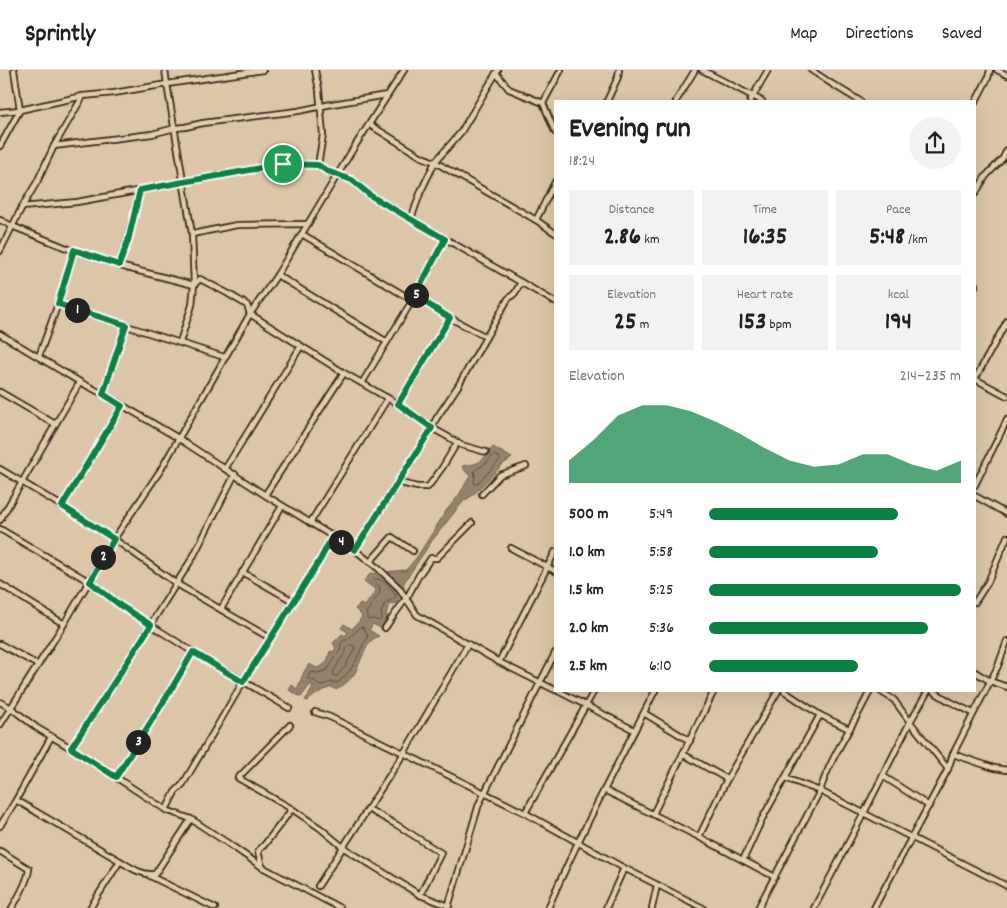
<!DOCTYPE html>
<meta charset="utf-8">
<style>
body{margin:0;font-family:Dekko,sans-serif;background:#f2f2f2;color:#202124;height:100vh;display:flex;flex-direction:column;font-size:19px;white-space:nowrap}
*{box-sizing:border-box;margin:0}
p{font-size:16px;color:#757577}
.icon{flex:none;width:28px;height:28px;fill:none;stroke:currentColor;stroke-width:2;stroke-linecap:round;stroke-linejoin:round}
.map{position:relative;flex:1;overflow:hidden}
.details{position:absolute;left:554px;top:30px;width:422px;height:592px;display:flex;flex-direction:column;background:#fff;border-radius:0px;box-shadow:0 5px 20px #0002}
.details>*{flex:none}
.pin{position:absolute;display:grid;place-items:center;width:42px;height:42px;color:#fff;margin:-21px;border:2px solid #fff;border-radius:50%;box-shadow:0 1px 5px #0007}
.km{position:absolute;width:25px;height:25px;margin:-12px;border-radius:50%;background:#222;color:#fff;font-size:14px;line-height:25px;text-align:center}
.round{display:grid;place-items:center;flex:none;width:52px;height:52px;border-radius:26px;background:#f2f2f2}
.overview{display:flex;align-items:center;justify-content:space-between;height:85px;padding:0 15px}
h1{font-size:28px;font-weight:700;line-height:38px}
.figures{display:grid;grid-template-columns:repeat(3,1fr);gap:8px;height:85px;padding:5px 15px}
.figures div{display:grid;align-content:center;border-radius:0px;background:#f2f2f2;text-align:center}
.figures b{font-size:25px;font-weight:700}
.figures small{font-size:14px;font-weight:400}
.figures p{font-size:14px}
.chart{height:140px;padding:10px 15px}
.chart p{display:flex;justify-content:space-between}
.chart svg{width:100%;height:90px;margin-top:5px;fill:#0b8043;opacity:.7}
ul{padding:0 15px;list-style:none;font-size:16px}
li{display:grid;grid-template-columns:80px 60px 1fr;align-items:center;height:38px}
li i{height:12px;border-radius:6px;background:#0b8043}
header{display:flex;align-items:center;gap:30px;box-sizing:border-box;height:70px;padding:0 25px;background:#fff;border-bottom:1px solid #e0e0e0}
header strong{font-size:24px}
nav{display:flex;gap:28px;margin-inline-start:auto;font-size:18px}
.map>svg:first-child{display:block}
</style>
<header>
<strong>Sprintly</strong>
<nav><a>Map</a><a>Directions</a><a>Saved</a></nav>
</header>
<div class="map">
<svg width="1007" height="838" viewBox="0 0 1007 838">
<rect width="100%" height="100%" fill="#dcc6a7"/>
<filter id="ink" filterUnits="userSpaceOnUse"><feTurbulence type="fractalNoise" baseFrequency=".02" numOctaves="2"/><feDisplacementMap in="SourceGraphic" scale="10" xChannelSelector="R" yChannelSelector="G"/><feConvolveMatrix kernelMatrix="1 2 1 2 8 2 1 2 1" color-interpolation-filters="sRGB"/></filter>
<g filter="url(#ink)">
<g fill="#96826b" stroke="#725f4c">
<path d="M493,377L512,388L503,394L473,425L464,431L457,439L431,472L403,514L405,518L402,521L384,502L406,500L417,487L446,441L459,425L470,406L466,402L462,396C481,394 482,391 493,377Z"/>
<path d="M371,503C387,504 394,512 402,526L401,531L389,535L386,544L388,546L384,554V560L373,554L369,560L379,566C377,567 374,568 372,570C367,574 359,594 356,601C352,609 343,616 336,620L332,617C323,620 315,624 308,631L305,630L310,623L313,615H310L301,627L289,620L292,615L297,619L304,602L309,594L317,598C328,594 327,591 330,581L333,582L336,578L333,573L342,564L345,566L348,562L341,558L344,554L352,559L360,550L362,546L355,539L360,534L365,536L376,520L364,511Z"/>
</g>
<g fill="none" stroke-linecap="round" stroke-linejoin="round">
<g stroke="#5f4d3d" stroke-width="1">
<polygon points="494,385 499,387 500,390 477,414 475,414 474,412 475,407 474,401 486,393"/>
<path d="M375,509C384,508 392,518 396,526L395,528L385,533L381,543L382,548L379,551L374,549L368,550L366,543L380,522V517L374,512Z"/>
<path d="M361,557L364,558L368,567C364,572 362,576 360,582C355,594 348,605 337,613L331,612L320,616L315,611L308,609V607L311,602L318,603L327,600L332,593L334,587L340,581L341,573L343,571L348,569Z"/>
<path d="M352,575L354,576L355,578L345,597L337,606H334L333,602C336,599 337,595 339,592C342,586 346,584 347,577Z"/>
</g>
<defs>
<g id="minor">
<polyline points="315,0 319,20 323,65 318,95"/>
<polyline points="702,0 762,31"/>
<polyline points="811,0 832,14 860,31"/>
<polyline points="997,0 1007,5"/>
<polyline points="496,3 509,19 543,33 555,62"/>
<polyline points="607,31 618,7 619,0"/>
<polyline points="676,31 695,0"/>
<polyline points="750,31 768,0"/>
<polyline points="543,33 561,0"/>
<polyline points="975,33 988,8 990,0"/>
<polyline points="0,42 20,40 83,26 114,23 167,14 165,0"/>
<polyline points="370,55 422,87 435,92 536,150 555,163"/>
<polyline points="0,76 20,40 14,0"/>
<polyline points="54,76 152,64 175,58 185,57 203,53 298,41 332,34 387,25"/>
<polyline points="975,124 986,106 1003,88 1007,80"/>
<polyline points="22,137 77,132 283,94 318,95 327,101 352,110 371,126 555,232"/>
<polyline points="411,149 421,121 435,92 461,62 498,0"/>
<polyline points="0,150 12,156 74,181 127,198 194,215 200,209 227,223 247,235 250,244 344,303 398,334 432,358 450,368 461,375 486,382"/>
<polyline points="536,150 555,112"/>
<polyline points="192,164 237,155 308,154"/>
<polyline points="302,164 412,230"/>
<polyline points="0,181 22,137 37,112 54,76 83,26"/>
<polyline points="119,195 127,171 140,120"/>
<polyline points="277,205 387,272"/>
<polyline points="975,216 975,215"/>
<polyline points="415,226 450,248 486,267"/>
<polyline points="58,234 224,287"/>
<polyline points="0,264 80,312 103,324 178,368 265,425 355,480 379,499 399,518 417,545 499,592 555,620"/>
<polyline points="180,272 192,235 194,215 192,164 167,14 263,0"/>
<polyline points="39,286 58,234 74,181"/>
<polyline points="975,309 1007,251"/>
<polyline points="975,309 1007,326"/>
<polyline points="362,313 415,226 445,169"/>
<polyline points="0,322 55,354"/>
<polyline points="103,324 126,255"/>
<polyline points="398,334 450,248"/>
<polyline points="0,399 62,436 114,469 177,514 270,568"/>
<polyline points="225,399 301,276"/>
<polyline points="401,413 417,417 428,417 442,398 457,373"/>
<polyline points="975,415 1007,350"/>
<polyline points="482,424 500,405 526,396"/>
<polyline points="265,425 344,303"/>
<polyline points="975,426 1007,444"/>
<polyline points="62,436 122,336"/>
<polyline points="0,450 80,312"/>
<polyline points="310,453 388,328"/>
<polyline points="0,459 90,512 121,536 193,582 289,638"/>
<polyline points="511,478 555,501"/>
<polyline points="355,480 432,358 436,349 458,316 508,229 515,223 521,212"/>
<polyline points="370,492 392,467 413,481"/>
<polyline points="242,502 293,531"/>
<polyline points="0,514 64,554"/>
<polyline points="975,532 988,512 1007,467"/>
<polyline points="221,539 282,436"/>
<polyline points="385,558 409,524 419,505 431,488 437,488 472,453"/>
<polyline points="0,574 38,595"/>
<polyline points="499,592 555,482"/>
<polyline points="975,602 990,611 1007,617"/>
<polyline points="558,621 634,660"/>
<polyline points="784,621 820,645 849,659"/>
<polyline points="880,621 894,630 910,652 948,699"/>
<polyline points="933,621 949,631 973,643"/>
<polyline points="0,632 11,638 37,658 71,678 166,740 191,749 229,774 262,797 340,838"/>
<polyline points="315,642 330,647 525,743 624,798 703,838"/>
<polyline points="644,643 690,671"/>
<polyline points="0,655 64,554 114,469 160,401 250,244 277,205 353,79 404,0"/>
<polyline points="290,655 238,708 292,739 320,758 344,778 407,817 420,825 449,836"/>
<polyline points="71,678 108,622 193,487 235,404"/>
<polyline points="683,684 727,709"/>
<polyline points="953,684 994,698 1007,700"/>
<polyline points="883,706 929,736"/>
<polyline points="116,707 169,623 193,582"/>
<polyline points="785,708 820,721 1007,816"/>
<polyline points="604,720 699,767 775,807"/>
<polyline points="16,730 120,791"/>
<polyline points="368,739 397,755 441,783 420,825"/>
<polyline points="166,740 175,722 183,714 243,612 320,490 332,467"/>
<polyline points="525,743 594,621"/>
<polyline points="653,744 714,621"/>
<polyline points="0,756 16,730 51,667"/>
<polyline points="699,767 727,709 778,621"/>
<path d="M0,781L29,799C28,811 18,828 12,838"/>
<polyline points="743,790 762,749 820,645"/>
<polyline points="262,797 258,781 265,774 292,739"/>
<polyline points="150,806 215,838"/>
<polyline points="318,816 404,683 468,574"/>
<polyline points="448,837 479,734 555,583"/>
<path d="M90,838L120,791C130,797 142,806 155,804L191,749"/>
<path d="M548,838C580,764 618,693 655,621"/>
<polyline points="606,838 624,798"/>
<polyline points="652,838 657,815"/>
<path d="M758,838L820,721C831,685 854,655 870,621"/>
<polyline points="814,838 864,743 910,652 928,621"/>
<polyline points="874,838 948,699 953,684 998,596 1007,571"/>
</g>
</defs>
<use href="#minor" stroke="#3b2a1e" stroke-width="8"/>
<use href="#minor" stroke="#e3cdad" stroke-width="4.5"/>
</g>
</g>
<g fill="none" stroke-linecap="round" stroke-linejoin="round" filter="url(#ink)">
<defs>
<polygon id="route" points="283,94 318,95 327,101 352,110 371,126 445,169 415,226 450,248 398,334 432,358 355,480 332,467 320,490 243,612 193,582 169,623 116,707 71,678 108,622 151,555 121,536 90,512 114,469 62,436 122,336 103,324 126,255 58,234 74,180 119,195 128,171 140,120"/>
</defs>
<use href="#route" stroke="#fff" stroke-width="10"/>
<use href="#route" stroke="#0b8043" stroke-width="6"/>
</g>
</svg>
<div class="pin" style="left:283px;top:94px;background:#1e9e55"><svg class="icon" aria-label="arrive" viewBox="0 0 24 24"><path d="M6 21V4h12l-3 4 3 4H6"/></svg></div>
<b class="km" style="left:77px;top:240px">1</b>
<b class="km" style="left:103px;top:487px">2</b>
<b class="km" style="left:138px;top:672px">3</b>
<b class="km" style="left:341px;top:472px">4</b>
<b class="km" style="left:416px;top:225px">5</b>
<section class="details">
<div class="overview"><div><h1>Evening run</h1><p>18:24</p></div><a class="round"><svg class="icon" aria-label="share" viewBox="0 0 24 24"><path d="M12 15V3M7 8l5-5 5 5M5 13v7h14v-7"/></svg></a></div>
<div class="figures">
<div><p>Distance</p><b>2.86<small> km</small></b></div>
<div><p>Time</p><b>16:35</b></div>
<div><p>Pace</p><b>5:48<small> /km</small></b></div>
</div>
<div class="figures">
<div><p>Elevation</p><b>25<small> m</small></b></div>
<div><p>Heart rate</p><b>153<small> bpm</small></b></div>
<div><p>kcal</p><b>194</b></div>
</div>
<div class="chart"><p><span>Elevation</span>214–235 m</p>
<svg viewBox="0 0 160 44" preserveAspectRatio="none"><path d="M0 44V33L10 23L20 11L30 6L40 6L50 9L60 14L70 20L80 27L90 33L100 36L110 35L120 30L130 30L140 35L150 38L160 33V44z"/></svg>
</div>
<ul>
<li><b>500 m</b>5:49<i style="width:75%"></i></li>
<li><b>1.0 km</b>5:58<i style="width:67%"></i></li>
<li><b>1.5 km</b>5:25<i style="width:100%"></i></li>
<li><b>2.0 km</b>5:36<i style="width:87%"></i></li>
<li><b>2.5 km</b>6:10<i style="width:59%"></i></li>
</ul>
</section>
</div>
